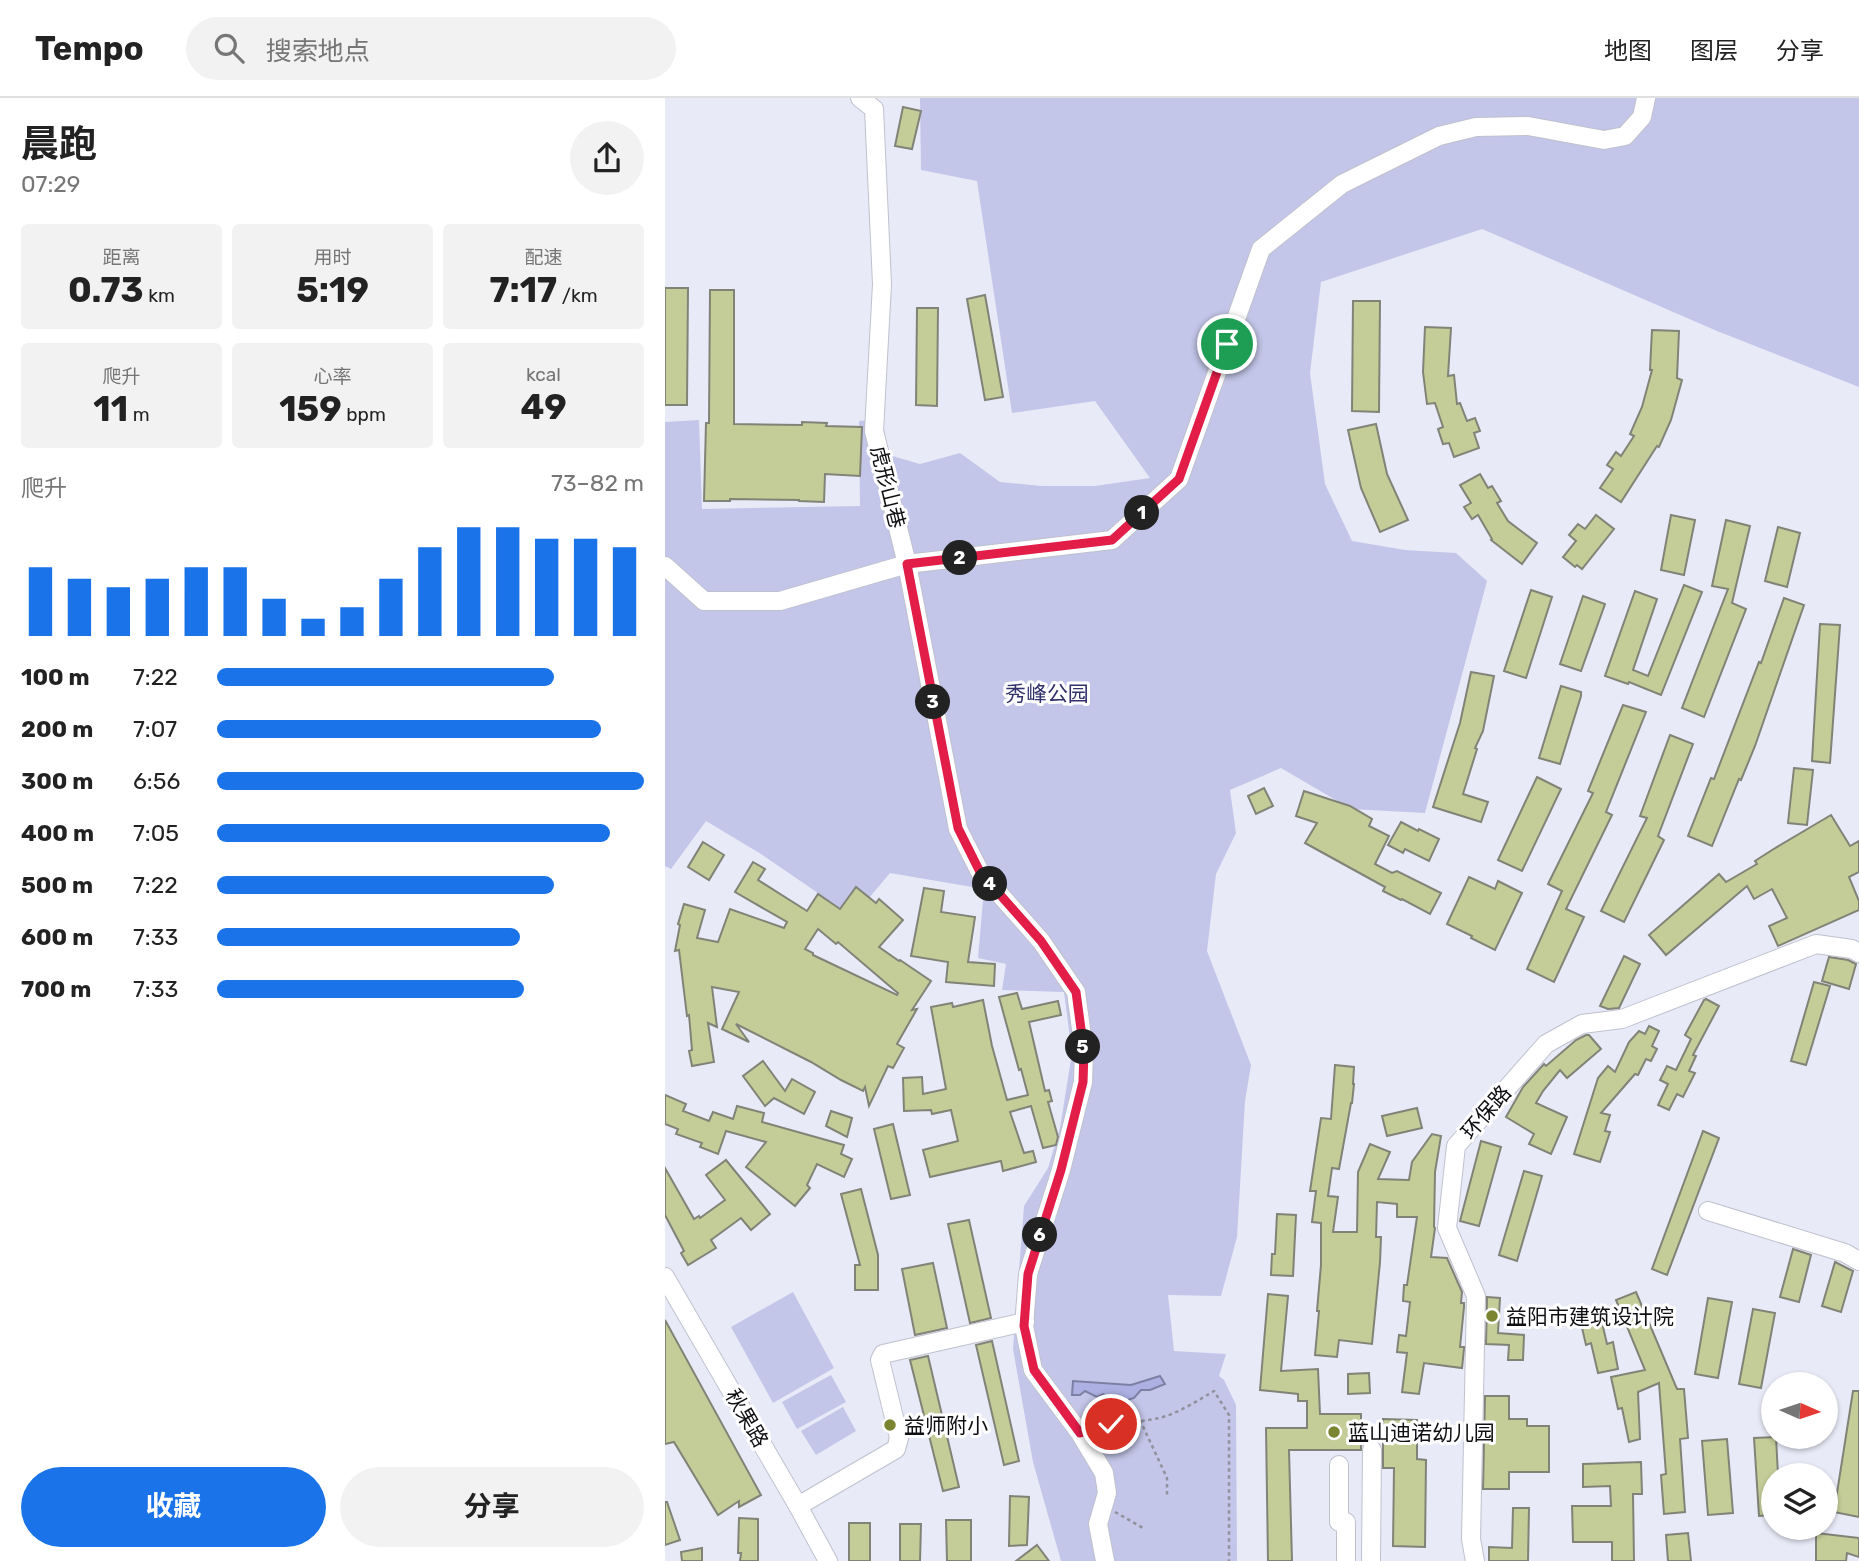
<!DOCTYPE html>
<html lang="zh">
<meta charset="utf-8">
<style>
body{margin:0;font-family:Rubik,"Noto Sans SC",sans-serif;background:#f2f2f2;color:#222;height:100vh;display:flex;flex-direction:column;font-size:26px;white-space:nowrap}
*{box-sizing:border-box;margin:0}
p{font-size:23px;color:#767676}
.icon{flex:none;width:38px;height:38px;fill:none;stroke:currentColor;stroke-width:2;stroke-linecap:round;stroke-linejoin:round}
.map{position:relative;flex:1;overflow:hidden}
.details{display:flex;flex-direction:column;background:#fff;width:665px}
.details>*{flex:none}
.needle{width:46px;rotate:93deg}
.tools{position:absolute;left:1096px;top:1274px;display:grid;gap:14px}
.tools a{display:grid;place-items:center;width:77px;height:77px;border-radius:50%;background:#fff;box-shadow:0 2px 5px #0004;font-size:35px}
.pin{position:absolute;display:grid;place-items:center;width:60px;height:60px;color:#fff;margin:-30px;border:4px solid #fff;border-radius:50%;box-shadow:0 2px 7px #0007}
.km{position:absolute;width:35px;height:35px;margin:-18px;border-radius:50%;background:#222;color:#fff;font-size:19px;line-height:35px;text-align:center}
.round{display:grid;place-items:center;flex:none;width:74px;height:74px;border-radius:37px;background:#f2f2f2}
.headline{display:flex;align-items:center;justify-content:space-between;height:119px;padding:0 21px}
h1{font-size:38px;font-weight:700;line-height:52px}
.metrics{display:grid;grid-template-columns:repeat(3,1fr);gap:10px;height:119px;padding:7px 21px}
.metrics div{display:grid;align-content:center;border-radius:7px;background:#f2f2f2;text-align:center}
.metrics b{font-size:35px;font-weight:700}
.metrics small{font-size:19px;font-weight:400}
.metrics p{font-size:19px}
.chart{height:196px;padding:14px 21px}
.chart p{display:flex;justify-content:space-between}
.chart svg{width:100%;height:126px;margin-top:7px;stroke:#1a73e8;stroke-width:6}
.cta{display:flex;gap:14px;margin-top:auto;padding:14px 21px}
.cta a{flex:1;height:80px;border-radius:42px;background:#1a73e8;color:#fff;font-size:28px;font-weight:700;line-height:80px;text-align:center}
.cta a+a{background:#f2f2f2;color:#222}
ul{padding:0 21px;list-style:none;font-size:23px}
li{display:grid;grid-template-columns:112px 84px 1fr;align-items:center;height:52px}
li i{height:18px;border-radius:9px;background:#1a73e8}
header{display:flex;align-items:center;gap:42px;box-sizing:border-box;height:98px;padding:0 35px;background:#fff;border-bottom:2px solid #e0e0e0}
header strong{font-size:33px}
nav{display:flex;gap:38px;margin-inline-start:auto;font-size:24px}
.search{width:490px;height:63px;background:#f2f2f2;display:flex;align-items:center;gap:18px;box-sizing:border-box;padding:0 24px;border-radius:38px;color:#767676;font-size:26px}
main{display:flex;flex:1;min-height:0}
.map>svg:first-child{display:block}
</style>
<header>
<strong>Tempo</strong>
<div class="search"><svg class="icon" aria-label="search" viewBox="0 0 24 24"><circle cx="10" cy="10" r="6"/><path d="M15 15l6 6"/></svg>搜索地点</div>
<nav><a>地图</a><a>图层</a><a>分享</a></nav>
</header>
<main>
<section class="details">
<div class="headline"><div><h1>晨跑</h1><p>07:29</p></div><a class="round"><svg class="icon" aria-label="share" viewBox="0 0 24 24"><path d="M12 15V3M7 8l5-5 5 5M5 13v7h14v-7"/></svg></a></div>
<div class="metrics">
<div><p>距离</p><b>0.73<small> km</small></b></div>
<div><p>用时</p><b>5:19</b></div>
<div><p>配速</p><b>7:17<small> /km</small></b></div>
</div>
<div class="metrics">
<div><p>爬升</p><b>11<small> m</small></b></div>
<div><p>心率</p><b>159<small> bpm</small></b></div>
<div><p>kcal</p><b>49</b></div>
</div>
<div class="chart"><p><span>爬升</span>73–82 m</p>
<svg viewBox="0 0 160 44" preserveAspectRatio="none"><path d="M5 44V20M15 44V24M25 44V27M35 44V24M45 44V20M55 44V20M65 44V31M75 44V38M85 44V34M95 44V24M105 44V13M115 44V6M125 44V6M135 44V10M145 44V10M155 44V13"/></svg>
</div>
<ul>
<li><b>100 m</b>7:22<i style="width:79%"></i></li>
<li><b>200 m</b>7:07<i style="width:90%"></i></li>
<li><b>300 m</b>6:56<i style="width:100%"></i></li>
<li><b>400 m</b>7:05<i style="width:92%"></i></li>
<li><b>500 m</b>7:22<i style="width:79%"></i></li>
<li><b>600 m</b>7:33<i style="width:71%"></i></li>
<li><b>700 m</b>7:33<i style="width:72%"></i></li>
</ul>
<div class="cta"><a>收藏</a><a>分享</a></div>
</section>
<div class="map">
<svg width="1194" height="1463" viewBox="0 0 1194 1463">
<rect width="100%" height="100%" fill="#e8eaf7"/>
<g fill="#c3c6e8">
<polygon points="255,0 1194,0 1194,289 1052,233 817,131 656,184 645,275 660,386 687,443 740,452 791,455 822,483 760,715 686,711 616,670 565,692 571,735 551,776 542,853 586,967 580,1003 572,1139 556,1198 503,1197 509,1253 561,1256 554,1278 559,1282 571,1307 572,1463 396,1463 368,1364 348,1251 359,1108 383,1070 395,1030 407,955 399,894 337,892 341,866 313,860 319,791 225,775 188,819 96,756 41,723 6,771 0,768 0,324 34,322 37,411 195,408 194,323 217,321 224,357 255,366 295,355 335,384 377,388 430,388 485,380 430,303 347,315 312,83 256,72"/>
<polygon points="128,1194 169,1270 108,1305 66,1229"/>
<polygon points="166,1277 181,1304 132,1331 117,1304"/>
<polygon points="178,1309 191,1333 151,1357 136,1333"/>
</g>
<polygon fill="#acb0e2" stroke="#7d80a4" stroke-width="2" points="495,1278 500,1286 485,1292 476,1292 469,1300 456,1304 438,1296 432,1299 420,1293 415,1297 407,1297 408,1283 466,1287"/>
<g fill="#c4cd98" stroke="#818377" stroke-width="2" fill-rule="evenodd">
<polygon points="238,9 256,13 247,51 230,48"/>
<polygon points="0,190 23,190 22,307 0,307"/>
<polygon points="45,192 69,192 69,326 137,327 137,324 162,325 161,328 197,329 195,378 160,376 159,404 134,403 134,402 65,401 65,403 39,403 41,325 44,325"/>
<polygon points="320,197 338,299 320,302 302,201"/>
<polygon points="688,203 715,203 714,314 687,313"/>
<polygon points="252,210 273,210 272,308 251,307"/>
<polygon points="760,229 786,230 783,278 789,277 792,306 795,305 802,323 810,320 815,333 809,335 814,350 789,359 784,345 778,346 773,331 778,329 770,305 762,306 758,274"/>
<polygon points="987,232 1014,233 1012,280 1017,282 1006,322 994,349 992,348 956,404 935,390 948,371 942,367 951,354 956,358 969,338 965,336 977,309 987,272 985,272"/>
<polygon points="711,326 722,376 743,422 715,434 696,390 683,332"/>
<polygon points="815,376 823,390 827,388 836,403 832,405 843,423 872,445 857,466 826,442 827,441 813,417 807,421 799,409 806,405 795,387"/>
<polygon points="931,417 949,431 917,471 912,467 910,469 898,459 911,443 904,437 913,426 920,431"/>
<polygon points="1006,417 1030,422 1019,477 996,472"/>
<polygon points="1061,422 1085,428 1067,505 1081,511 1039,619 1017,610 1063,491 1047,488"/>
<polygon points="1113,429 1135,435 1122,489 1100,483"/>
<polygon points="1019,487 1037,494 996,597 964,584 963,586 940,578 970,493 992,501 968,572 983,578"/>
<polygon points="866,492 887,499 861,580 839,573"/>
<polygon points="918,498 940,506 916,573 895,566"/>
<polygon points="1119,500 1139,507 1090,648 1076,682 1074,681 1047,748 1023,738 1046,680 1049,681 1094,564 1096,565"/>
<polygon points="1155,526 1175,527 1165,665 1147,663"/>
<polygon points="806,574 829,578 818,633 810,650 812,651 798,696 823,704 816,724 768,709 795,625"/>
<polygon points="896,588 916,594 916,598 895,666 874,660"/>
<polygon points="958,607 981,614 941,714 947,717 901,811 919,819 889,884 862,871 897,793 883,786 928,695 923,693"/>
<polygon points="1005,637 1028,646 993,738 999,742 959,824 936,813 982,720 975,718"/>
<polygon points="1129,670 1148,672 1142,727 1123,725"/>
<polygon points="872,679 896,691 857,773 833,762"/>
<polygon points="599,690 608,708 591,716 583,698"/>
<polygon points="639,693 685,708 707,721 704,728 724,738 710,766 727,775 732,773 776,795 765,816 737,801 736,802 718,793 720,789 640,745 652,725 631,718"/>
<polygon points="1166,717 1185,748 1194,743 1194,774 1184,779 1194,803 1194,812 1113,848 1104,828 1122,820 1107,791 1089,801 1082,788 1001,857 984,837 1054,776 1061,784 1092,766 1090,763 1107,752"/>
<polygon points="736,724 753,733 754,731 774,741 764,763 740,751 738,755 723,747"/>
<polygon points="38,744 59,757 44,782 23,769"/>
<path d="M88,764L100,771L93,782L142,813L153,796L175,811L191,789L211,805L214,801L238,822L214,849L234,863L235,862L266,883L247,912L252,911L232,946L239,950L228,970L223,968L204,1008L200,989L198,993L176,982L146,964L71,926L84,944L57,931L74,894L47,889L52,929L43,925L49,964L27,968L24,953L27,952L24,917L22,918L14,852L10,853L15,827L13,826L19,806L40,812L32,840L53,844L65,811L119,830L122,824L70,794ZM153,831L171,846L173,844L228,891L233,895L232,897L148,857V855L140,851Z"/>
<polygon points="804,779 830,791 833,783 857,795 830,852 806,840 807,838 782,826"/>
<polygon points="259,790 279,793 276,814 310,819 303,864 330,866 329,888 281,884 283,864 246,858"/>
<polygon points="959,858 975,866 954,910 943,911 935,908"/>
<polygon points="1164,859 1183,862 1191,866 1184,891 1157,883"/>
<polygon points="1149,884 1165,888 1141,967 1126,963"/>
<polygon points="352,895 357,911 393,903 396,917 364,924 380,993 384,992 387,1003 383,1004 393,1039 391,1047 378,1050 366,1008 345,1014 359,1055 368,1053 371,1064 338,1073 336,1063 265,1079 258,1052 293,1043 286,1012 267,1016 266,1012 239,1013 238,980 257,979 258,996 281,991 266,909 287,905 288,909 318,902 327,948 342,1002 363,997 356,971 354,972 334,899"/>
<polygon points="1041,901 1054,908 1028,957 1031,958 1024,973 1030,975 1018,999 1012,996 1004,1012 993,1007 1003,986 995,982 1002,968 1011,972 1026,941 1020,937 1039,902"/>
<polygon points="984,928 994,933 987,948 992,951 986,963 981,961 973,977 970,976 936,1015 945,1017 940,1033 945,1034 935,1064 909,1056 933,980 943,968 950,974 964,944 974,933 980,936"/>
<polygon points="921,937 924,937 936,951 902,980 895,972 878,993 871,1005 902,1019 886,1056 864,1046 869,1036 841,1019 858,989 879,966 881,968 911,942"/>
<polygon points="98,963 120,993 127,981 150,994 139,1016 109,1000 100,1008 78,978"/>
<polygon points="670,967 689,969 688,986 689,986 687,1005 686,1005 674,1071 667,1070 663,1098 673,1099 668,1134 692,1134 693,1074 705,1046 725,1054 713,1081 744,1082 747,1064 767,1036 776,1038 770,1074 769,1129 770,1130 766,1159 782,1160 797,1194 796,1205 799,1205 799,1209 795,1249 799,1249 799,1251 797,1270 759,1265 754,1296 737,1294 742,1255 732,1254 734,1237 741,1238 745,1204 738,1203 739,1187 742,1187 752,1119 732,1119 732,1106 712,1104 711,1139 716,1139 715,1164 707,1246 674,1242 672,1259 650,1257 654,1213 652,1213 656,1167 656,1125 647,1124 651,1093 645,1093 656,1020 666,1021"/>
<polygon points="0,997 21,1006 18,1013 44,1023 48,1014 68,1021 72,1008 99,1015 97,1024 179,1047 176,1056 187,1061 179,1079 152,1066 142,1087 145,1090 130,1108 81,1069 101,1044 61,1033 53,1056 35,1049 37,1045 11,1036 13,1031 0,1026"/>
<polygon points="752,1010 757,1030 722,1038 717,1018"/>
<polygon points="166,1013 187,1020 182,1039 161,1028"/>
<polygon points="228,1026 245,1097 226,1101 209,1031"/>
<polygon points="1038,1033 1054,1040 1002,1177 987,1171"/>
<polygon points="816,1043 836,1049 814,1128 795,1123"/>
<polygon points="61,1062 105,1116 86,1132 76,1120 46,1142 51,1150 23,1167 16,1155 19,1153 0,1117 0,1070 29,1121 34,1118 35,1120 60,1102 41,1077"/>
<polygon points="859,1073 877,1078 852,1163 834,1157"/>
<polygon points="196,1091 213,1157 213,1192 190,1192 190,1167 195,1167 176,1096"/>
<polygon points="612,1116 631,1117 628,1178 606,1177 607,1156 610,1156"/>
<polygon points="304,1122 326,1220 305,1225 283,1126"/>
<polygon points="1128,1151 1146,1157 1134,1204 1115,1199"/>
<polygon points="1170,1164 1188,1173 1176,1214 1157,1208"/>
<polygon points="268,1165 282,1230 250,1237 237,1171"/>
<polygon points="971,1194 1012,1291 1019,1291 1023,1340 1015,1341 1020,1414 999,1416 996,1377 1001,1376 994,1285 973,1294 975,1341 964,1344 957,1310 953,1311 946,1279 980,1272 951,1202"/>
<polygon points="603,1196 623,1198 616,1273 653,1271 655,1316 696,1316 696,1352 624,1352 627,1463 603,1463 601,1330 642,1330 642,1303 633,1303 633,1296 595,1292"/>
<polygon points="822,1199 835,1200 833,1235 859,1237 858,1262 843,1262 844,1247 821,1246"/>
<polygon points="1043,1200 1067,1204 1053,1280 1030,1276"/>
<polygon points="1088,1211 1110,1215 1096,1290 1074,1286"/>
<polygon points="935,1216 942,1246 948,1244 953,1271 933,1275 926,1245 921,1247 915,1221"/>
<polygon points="0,1222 96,1397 74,1409 74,1403 53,1417 9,1344 0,1346"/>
<polygon points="327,1243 354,1363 339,1367 311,1247"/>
<polygon points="263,1258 294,1389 278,1393 245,1262"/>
<polygon points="704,1275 705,1295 683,1296 683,1276"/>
<polygon points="1188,1293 1194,1293 1194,1419 1169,1414"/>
<polygon points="820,1298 844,1298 844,1321 862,1321 862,1328 884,1328 884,1374 844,1374 844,1391 818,1391"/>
<polygon points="718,1321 752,1322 752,1361 761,1362 760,1449 728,1448 729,1370 718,1370"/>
<polygon points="1111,1339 1113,1377 1108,1377 1108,1417 1094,1418 1089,1340"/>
<polygon points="1062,1341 1068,1415 1043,1417 1037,1343"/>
<polygon points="976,1364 977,1396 968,1396 969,1463 947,1463 947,1444 908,1444 907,1408 946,1408 945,1388 918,1389 918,1366"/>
<polygon points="345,1398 364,1399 362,1447 344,1448"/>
<polygon points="0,1404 2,1404 15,1442 0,1447"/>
<polygon points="848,1410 864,1410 863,1463 824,1463 824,1449 847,1450"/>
<polygon points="74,1420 93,1421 93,1463 75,1463 76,1455 73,1455"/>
<polygon points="281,1422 306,1422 306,1463 282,1463"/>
<rect x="184" y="1425" width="21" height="38"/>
<polygon points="235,1426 256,1426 255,1463 235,1463"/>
<polygon points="1023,1435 1026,1463 1003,1463 1001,1437"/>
<polygon points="1151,1435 1194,1440 1194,1459 1182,1455 1181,1463 1151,1463"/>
<polygon points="372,1447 384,1463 351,1463"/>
<polygon points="37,1450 37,1463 17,1463 16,1454"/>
</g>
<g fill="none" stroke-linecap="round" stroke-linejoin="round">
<defs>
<g id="minor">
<polyline points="195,0 209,11 217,186 209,333 242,466 293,731 315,774 376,843 411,894 419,953 418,984 396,1072 363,1176 359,1228 368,1272 415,1335 439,1375 442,1395 433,1426 440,1463"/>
<polyline points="0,468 39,503 115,503 242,466 447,442 514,381 596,151 677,86 774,38 811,29 863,28 939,42 960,38 977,19 981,0"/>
<polyline points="1043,1113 1180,1155 1194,1163"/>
<polyline points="0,1179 133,1408 163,1463"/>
<polyline points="674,1367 674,1424 681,1424 681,1463"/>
<polyline points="133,1408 231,1351 234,1340 215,1262 218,1256 360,1224"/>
<polyline points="706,1463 707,1352"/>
<polyline points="810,1463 806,1441 811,1198 782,1130 791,1048 881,946 917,926 957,921 1151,846 1187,851 1194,855"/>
</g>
</defs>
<use href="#minor" stroke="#bfc1cd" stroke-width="20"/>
<g stroke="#90919b" stroke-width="2.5" stroke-dasharray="3.5 3.5" stroke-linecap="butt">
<polyline points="475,1322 502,1380 502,1400"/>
<path d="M428,1331C451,1324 472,1325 494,1320C514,1315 532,1303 549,1293L564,1317V1463"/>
<polyline points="450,1414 478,1430"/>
</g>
<use href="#minor" stroke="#fff" stroke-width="18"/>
</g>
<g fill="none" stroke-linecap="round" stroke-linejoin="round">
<defs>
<polyline id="route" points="446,1326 415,1335 369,1272 359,1228 363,1176 396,1072 418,984 419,953 411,894 376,843 315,774 293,730 242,466 447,442 514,381 562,246"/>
</defs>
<use href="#route" stroke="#fff" stroke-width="14"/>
<use href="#route" stroke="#e11d48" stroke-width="9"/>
</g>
<g fill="#7b8531" stroke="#fff" stroke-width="2.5">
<circle cx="827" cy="1218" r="7"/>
<circle cx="225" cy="1327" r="7"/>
<circle cx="669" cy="1334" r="7"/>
</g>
<g text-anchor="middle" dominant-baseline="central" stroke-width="6" stroke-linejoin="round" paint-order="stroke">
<g font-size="21" fill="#0f0f13" stroke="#fff">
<text transform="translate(223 389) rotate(76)">虎形山巷</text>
<text transform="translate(821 1014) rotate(-49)">环保路</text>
<text transform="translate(82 1320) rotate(60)">秋果路</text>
</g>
<g font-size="21" fill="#32316c" stroke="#fff">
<text x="382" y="595">秀峰公园</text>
</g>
<g font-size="21" fill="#0f0f13" stroke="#fff" text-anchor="start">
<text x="841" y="1218">益阳市建筑设计院</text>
<text x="239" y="1327">益师附小</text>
<text x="683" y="1334">蓝山迪诺幼儿园</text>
</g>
</g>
</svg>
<div class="tools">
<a><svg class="needle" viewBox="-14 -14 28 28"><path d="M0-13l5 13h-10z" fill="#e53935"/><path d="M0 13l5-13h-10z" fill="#767676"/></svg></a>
<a><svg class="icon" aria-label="layers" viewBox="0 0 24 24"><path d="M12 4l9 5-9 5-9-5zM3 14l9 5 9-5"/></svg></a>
</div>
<div class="pin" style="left:562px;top:246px;background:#1e9e55"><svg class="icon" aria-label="arrive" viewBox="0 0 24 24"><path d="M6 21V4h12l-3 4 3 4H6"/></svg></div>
<div class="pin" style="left:446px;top:1326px;background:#d93025"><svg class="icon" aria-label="check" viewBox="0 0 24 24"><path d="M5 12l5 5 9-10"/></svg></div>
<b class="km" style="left:477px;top:415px">1</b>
<b class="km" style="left:295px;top:460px">2</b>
<b class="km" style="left:268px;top:604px">3</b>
<b class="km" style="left:325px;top:786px">4</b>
<b class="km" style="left:418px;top:949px">5</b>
<b class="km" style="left:375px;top:1137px">6</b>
</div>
</main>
